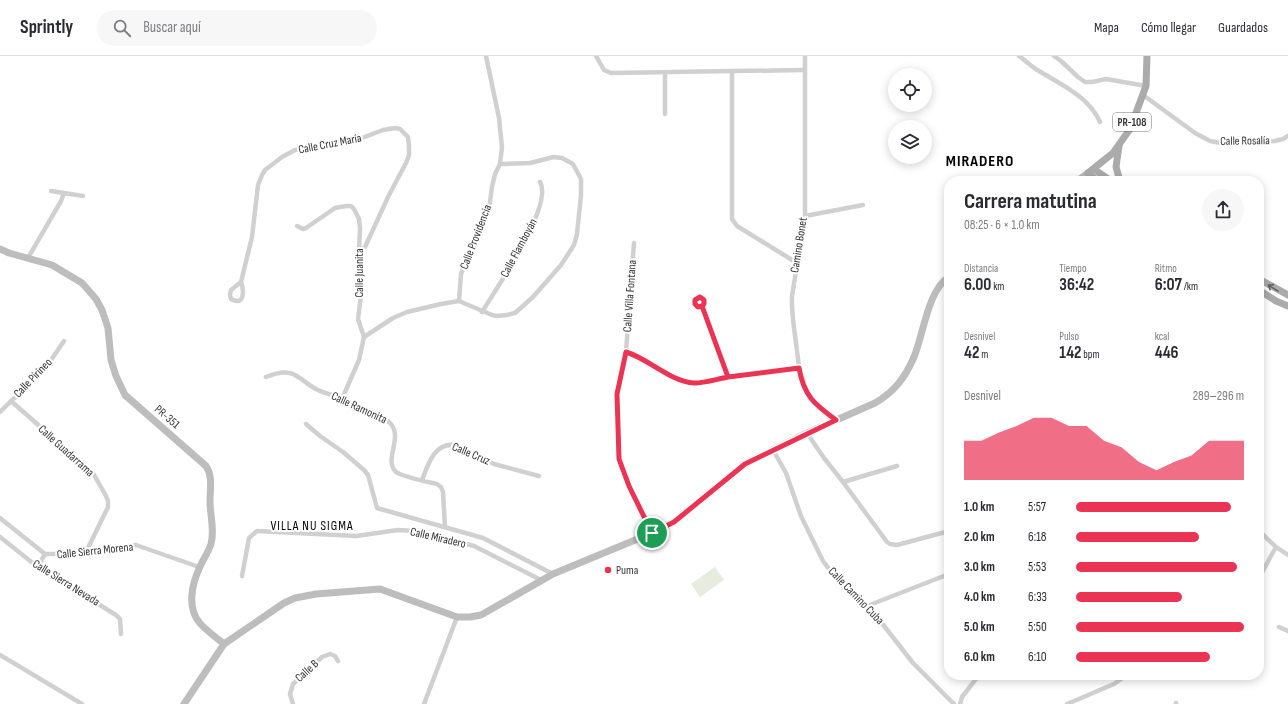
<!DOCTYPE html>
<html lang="es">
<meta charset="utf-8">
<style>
body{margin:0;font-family:"Sofia Sans Condensed",sans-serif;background:#f7f7f7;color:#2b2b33;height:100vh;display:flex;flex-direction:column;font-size:15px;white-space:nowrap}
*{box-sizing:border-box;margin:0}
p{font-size:13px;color:#7c7c81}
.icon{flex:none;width:22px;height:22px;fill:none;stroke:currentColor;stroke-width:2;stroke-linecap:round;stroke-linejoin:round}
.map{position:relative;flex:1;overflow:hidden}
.details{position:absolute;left:944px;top:120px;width:320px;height:504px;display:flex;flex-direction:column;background:#fff;border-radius:16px;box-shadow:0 2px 10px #0003}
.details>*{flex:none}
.controls{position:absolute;left:888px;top:12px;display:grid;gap:8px}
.controls a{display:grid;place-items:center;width:44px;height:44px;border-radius:50%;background:#fff;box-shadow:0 2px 10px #0003;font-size:20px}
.pin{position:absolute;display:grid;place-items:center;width:34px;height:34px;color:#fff;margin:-17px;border:2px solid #fff;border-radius:50%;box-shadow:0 1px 4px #0007}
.round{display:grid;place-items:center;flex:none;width:42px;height:42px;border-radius:21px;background:#f7f7f7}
.headline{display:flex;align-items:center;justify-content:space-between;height:68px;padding:0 20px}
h1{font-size:22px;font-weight:700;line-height:30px}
.stats{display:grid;grid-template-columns:repeat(3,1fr);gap:6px;height:68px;padding:4px 20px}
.stats div{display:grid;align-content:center}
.stats b{font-size:17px;font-weight:700}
.stats small{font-size:11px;font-weight:400}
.stats p{font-size:11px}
.chart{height:112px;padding:8px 20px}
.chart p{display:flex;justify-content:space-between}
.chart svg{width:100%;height:72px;margin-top:4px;fill:#eb3353;opacity:.7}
ul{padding:0 20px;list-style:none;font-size:13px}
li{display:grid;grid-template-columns:64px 48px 1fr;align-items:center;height:30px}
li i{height:10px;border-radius:5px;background:#eb3353}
header{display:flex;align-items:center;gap:24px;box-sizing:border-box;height:56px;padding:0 20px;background:#fff;border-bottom:1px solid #e1e1e2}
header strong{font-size:19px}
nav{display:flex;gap:22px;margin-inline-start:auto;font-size:14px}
.search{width:280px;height:36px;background:#f7f7f7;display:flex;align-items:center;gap:10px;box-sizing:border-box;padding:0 14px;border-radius:22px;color:#7c7c81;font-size:15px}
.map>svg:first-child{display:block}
</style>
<header>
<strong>Sprintly</strong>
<div class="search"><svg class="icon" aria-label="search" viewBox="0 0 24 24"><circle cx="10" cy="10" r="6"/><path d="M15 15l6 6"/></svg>Buscar aquí</div>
<nav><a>Mapa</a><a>Cómo llegar</a><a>Guardados</a></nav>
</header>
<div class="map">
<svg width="1288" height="648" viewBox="0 0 1288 648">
<rect width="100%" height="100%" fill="#fff"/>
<polygon fill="#e7ecdf" points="715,511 724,524 700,541 691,528"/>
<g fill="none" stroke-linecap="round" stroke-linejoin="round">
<g stroke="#d0d0d0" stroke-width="4.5">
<polyline points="596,0 604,14 611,17 804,14"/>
<path d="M805,0V160L792,240C791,258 795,277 797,295C799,308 799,323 805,334C813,347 824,355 836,364"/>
<path d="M1019,0C1026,5 1032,11 1039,15C1062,29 1089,41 1100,66"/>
<polyline points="1054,0 1061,5 1078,21 1085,26 1092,26 1106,23 1146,30"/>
<polyline points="732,16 732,163 737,170 797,207"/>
<polyline points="665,17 665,58"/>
<polyline points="1143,39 1195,77 1210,85 1221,87 1275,85 1283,83 1288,80"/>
<polyline points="51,135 83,140"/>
<polyline points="805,160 863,149"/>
<polyline points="297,170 303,173 306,172 335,152 346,150 351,150 354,153 359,163 360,172 359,195 362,231 358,263 364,281 359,304 342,343"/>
<polyline points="634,187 626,296 617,338 619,403 629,430 652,477"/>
<polyline points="28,202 61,145 64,137"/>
<path d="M241,226C244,234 245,251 231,243L230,239L231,234L241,226L252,181L258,129L262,119L265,114L282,101L295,94L362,82L383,74L395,72L400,73L408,81L409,90V99L406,107L389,139L365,191L359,195"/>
<circle cx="700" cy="246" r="5"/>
<polyline points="459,245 461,218 489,153 492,131 495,118 500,108 502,91 499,62 486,0"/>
<polyline points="702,250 728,321"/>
<path d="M482,256C496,233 554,149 540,126"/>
<polyline points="364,281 393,262 407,256 441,248 459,245 492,259 497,260 507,259 515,257 533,241 561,209 574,189 577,178 581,139 581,123 573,108 562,102 554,101 530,107 500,108"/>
<path d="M626,296C651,303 669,324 695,327L799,312"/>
<path d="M266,321C273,318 282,315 290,317C301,320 308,330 318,334C326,338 334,339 341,342C350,346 357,352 365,355C373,359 384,361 390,367C404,381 383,404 396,416C403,421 428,426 437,428L441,431L443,436L445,471"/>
<polyline points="11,345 93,417 106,440 108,445 108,451 86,496"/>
<polyline points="0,356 47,310 64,285"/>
<polyline points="306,368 320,380 343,396 364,414 368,419 377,452 483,482 553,518"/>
<polyline points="807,377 824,402 843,426"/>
<polyline points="773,394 786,417 801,460 823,505 836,522 851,538 867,550 881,566 913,607 954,648"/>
<polyline points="897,410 843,426 887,486 890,488 897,489 949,475"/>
<path d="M422,424C428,409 434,387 454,389L494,408L539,420"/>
<polyline points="0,462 45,498 73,498 136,489 199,511"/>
<polyline points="1259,475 1276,491 1288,499"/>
<polyline points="0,481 34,508 116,559 120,563 121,578"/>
<polyline points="38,510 45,498"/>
<polyline points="242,520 249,482 257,475 356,480 398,474 415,475 474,490 541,524"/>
<polyline points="1259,522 1276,491"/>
<polyline points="867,550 949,518"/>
<polyline points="1279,571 1288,575"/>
<polyline points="0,599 82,648"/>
<polyline points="293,648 290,638 293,628 322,601 330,598 335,600 338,605"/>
<polyline points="424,648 457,561"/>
<polyline points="960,648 962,641 979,619"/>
<polyline points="1067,648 1114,628 1127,619"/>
<polyline points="1176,648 1176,647"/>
</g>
<g stroke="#bdbdbd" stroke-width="7">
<polyline points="1077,125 1088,117"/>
<path d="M0,193L9,197L52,209L82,227L96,243L102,254L108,272L111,304L116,320L125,339L206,410C213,420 210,433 210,445C210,460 215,474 211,488C208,497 202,505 199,513C192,528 187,551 199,566C205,574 216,581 224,588"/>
<path d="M184,648L224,588L284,547L295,542L316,538L380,533L457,561H470L481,559L553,518L652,477L674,466L745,408L807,377L875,347C894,336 905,322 914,301C923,280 928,233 949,221"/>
</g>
<g stroke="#ababab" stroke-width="7">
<polyline points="1119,90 1116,111 1120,125"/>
<polyline points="1094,113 1111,125"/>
<polyline points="1098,125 1088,117 1113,97 1130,73 1146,30 1147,0"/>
<polyline points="1259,223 1288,239"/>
<polyline points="1259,234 1276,245 1288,250"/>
</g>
</g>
<defs><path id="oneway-shaft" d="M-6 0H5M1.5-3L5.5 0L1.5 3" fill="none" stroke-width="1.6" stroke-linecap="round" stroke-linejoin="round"/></defs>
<use stroke="#636363" href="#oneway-shaft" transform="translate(1273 232) rotate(-148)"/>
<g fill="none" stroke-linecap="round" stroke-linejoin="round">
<defs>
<path id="route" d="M652,477L629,430L619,403L617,338L626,296C649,303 671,326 694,327C705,327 717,323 728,321L702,250L698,251L695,248V244L700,241L704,244V248L702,250L728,321L799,312C804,340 814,348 836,364L745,408L674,466L652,477"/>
</defs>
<use href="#route" stroke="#fff" stroke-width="8"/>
<use href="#route" stroke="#eb3353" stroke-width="5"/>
</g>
<circle fill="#eb3353" stroke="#fff" stroke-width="1.5" cx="608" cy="514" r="4"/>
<g text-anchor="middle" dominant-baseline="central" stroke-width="4" stroke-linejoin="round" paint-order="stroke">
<rect fill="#fff" stroke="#707070" stroke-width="1" x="1113" y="57" width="38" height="18" rx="3"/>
<g font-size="11" font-weight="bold" fill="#333">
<text x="1132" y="66">PR-108</text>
</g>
<g font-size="12" fill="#333" stroke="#fff">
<text transform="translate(1245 85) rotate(-1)">Calle Rosalía</text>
<text transform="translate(330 88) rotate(-11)">Calle Cruz María</text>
<text transform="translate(476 181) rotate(-69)">Calle Providencia</text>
<text transform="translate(799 189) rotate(-81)">Camino Bonet</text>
<text transform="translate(519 192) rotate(-62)">Calle Flamboyán</text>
<text transform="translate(359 217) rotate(-90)">Calle Juanita</text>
<text transform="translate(630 240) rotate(-86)">Calle Villa Fontana</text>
<text transform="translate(33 322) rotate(-46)">Calle Pirineo</text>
<text transform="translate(359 352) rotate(25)">Calle Ramonita</text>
<text transform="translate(167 361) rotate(41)">PR-351</text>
<text transform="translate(66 395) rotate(42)">Calle Guadarrama</text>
<text transform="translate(471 398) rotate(23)">Calle Cruz</text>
<text transform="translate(438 482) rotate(13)">Calle Miradero</text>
<text transform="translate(95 495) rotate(-6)">Calle Sierra Morena</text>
<text transform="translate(66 527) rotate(32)">Calle Sierra Nevada</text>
<text transform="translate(856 540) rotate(46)">Calle Camino Cuba</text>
<text transform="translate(307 615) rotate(-42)">Calle B</text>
</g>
<g font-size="12" fill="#333" stroke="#fff" text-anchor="start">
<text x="616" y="514">Puma</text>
</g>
<g font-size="13" letter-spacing="1" fill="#000" stroke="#fff">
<text x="312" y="470">VILLA NU SIGMA</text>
</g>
<g font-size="16" font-weight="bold" letter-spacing="1" fill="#000" stroke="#fff">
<text x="980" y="105">MIRADERO</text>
</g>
</g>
</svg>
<div class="controls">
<a><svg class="icon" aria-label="locate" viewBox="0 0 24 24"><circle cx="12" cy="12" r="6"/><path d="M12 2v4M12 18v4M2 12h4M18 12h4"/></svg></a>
<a><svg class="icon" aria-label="layers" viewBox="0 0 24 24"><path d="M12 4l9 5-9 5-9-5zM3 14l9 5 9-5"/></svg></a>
</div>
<div class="pin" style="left:652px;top:477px;background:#1e9e55"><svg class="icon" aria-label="arrive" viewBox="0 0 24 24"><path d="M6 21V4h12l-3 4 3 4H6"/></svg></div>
<section class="details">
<div class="headline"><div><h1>Carrera matutina</h1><p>08:25 · 6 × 1.0 km</p></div><a class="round"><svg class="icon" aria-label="share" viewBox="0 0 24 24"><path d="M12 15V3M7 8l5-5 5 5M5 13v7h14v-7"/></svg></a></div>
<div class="stats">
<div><p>Distancia</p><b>6.00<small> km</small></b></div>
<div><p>Tiempo</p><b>36:42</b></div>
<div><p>Ritmo</p><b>6:07<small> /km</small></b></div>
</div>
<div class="stats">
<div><p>Desnivel</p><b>42<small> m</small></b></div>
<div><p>Pulso</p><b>142<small> bpm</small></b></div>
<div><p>kcal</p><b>446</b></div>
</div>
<div class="chart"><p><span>Desnivel</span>289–296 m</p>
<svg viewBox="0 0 160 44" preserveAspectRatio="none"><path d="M0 44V20L10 20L20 15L30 11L40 6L50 6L60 11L70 11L80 20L90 24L100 33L110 38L120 33L130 29L140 20L150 20L160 20V44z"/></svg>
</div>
<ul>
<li><b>1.0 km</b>5:57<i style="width:92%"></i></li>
<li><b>2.0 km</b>6:18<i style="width:73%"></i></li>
<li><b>3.0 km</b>5:53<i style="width:96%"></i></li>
<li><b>4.0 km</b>6:33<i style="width:63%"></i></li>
<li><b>5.0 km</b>5:50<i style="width:100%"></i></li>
<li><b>6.0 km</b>6:10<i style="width:80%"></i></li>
</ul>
</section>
</div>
